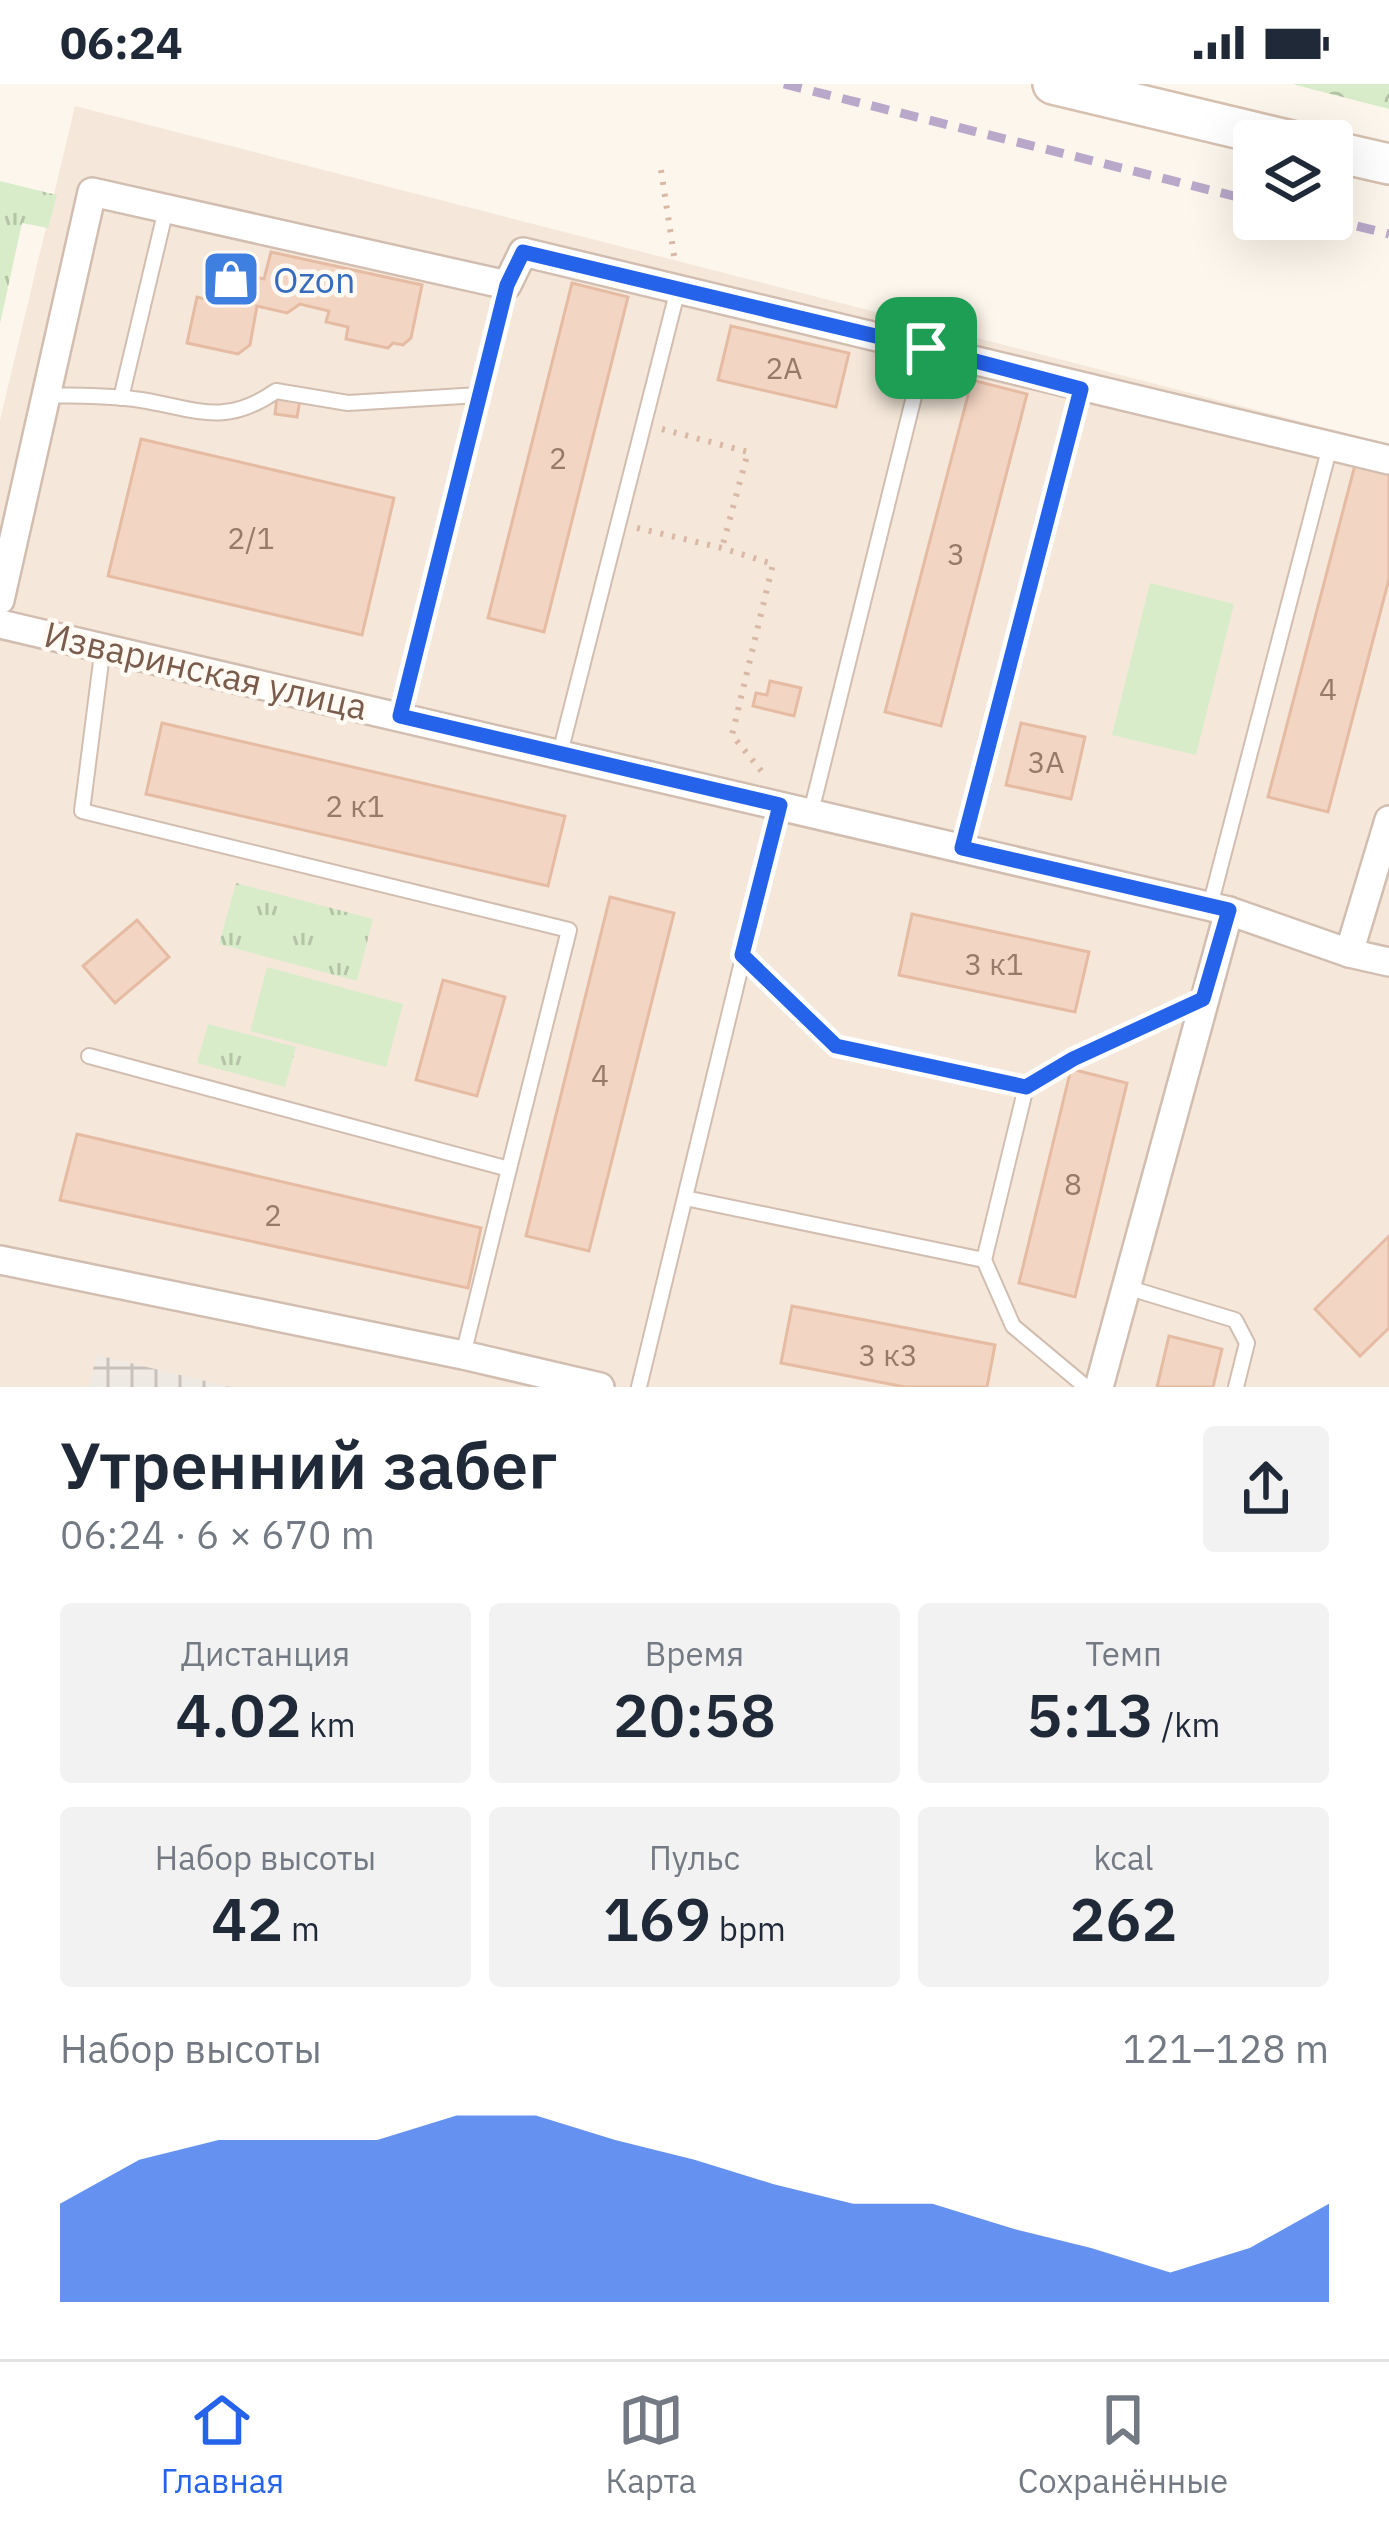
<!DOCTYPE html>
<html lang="ru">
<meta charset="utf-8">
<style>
body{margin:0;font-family:"IBM Plex Sans",sans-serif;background:#f2f2f3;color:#1f2937;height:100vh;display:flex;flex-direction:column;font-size:45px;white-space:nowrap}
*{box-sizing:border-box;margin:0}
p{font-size:39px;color:#747a83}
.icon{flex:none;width:66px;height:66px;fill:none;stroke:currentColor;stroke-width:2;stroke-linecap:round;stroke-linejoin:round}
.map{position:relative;height:1303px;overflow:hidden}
.drawer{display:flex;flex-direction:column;background:#fff;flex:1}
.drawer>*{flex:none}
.controls{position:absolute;left:1233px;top:36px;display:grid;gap:24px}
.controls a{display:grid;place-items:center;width:120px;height:120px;border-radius:12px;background:#fff;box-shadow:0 12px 48px #0002;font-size:60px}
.pin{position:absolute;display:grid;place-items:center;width:102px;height:102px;color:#fff;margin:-51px;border-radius:24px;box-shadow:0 6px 18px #0006}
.round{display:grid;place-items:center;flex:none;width:126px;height:126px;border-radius:12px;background:#f2f2f3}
.summary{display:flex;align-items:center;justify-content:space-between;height:204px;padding:0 60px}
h1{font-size:66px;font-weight:600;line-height:90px}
.metrics{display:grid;grid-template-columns:repeat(3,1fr);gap:18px;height:204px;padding:12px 60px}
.metrics div{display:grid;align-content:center;border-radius:12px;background:#f2f2f3;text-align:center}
.metrics b{font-size:60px;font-weight:600}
.metrics small{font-size:33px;font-weight:400}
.metrics p{font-size:33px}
.chart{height:336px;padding:24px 60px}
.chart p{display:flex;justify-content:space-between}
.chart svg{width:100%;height:216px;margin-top:12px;fill:#2563eb;opacity:.7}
.status{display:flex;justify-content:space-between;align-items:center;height:84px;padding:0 60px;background:#fff;direction:ltr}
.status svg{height:33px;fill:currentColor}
.tabs{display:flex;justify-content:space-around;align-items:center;height:168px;border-top:3px solid #e0e1e3;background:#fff;font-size:33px;color:#747a83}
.tabs a{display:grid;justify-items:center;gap:6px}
.tabs .on{color:#2563eb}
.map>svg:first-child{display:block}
</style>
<div class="status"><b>06:24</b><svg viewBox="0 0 49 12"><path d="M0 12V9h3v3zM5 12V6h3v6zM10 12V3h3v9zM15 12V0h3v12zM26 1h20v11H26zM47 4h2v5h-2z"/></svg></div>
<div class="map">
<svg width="1389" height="1303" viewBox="0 0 1389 1303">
<defs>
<pattern id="industrial-grid" width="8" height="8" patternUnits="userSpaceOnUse" patternTransform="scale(3)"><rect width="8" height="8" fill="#efe9e4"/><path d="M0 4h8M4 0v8" fill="none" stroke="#c7c0bb"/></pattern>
<pattern id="grass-tufts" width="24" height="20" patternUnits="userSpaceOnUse" patternTransform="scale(3)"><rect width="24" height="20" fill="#d8ecc9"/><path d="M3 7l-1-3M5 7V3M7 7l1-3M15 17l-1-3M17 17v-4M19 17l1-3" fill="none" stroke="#b4c2a5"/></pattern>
<pattern id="forest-crowns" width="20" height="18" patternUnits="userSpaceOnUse" patternTransform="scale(3)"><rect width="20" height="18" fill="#d8ecc9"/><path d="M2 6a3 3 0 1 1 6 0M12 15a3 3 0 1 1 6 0" fill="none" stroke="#b4c2a5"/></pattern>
</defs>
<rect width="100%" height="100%" fill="#fdf6ec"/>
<polygon fill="#f5e8da" points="75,22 1389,360 1389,1303 0,1303 0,336"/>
<polygon fill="url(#industrial-grid)" points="97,1271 230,1303 88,1303"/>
<g fill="url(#grass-tufts)">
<polygon points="0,97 57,111 48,144 22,139 0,240"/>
<polygon points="236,799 373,835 357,897 219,860"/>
<polygon points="208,940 296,963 285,1003 197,979"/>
</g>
<polygon fill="url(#forest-crowns)" points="1292,0 1389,0 1389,25"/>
<g fill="#d8ecc9">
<polygon points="1150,499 1234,520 1196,671 1112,651"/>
<polygon points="267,883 403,920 386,983 250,947"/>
</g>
<g fill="#f3d5c3" stroke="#e6bba3" stroke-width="3">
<polygon points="271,168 422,201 411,254 403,261 393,259 388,264 346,255 348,243 326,238 329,227 300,220 287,229 257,222 250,261 238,270 187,259 197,213 218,218 225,186 264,195"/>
<polygon points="572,199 628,213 544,548 488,534"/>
<polygon points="731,242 849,269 836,323 718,296"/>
<polygon points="972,296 1027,310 941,642 885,628"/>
<polygon points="277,313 300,316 297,333 275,330"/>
<polygon points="141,355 394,414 362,551 108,492"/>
<polygon points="1356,377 1389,386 1389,495 1328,728 1268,713"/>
<polygon points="770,597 801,604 794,632 753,622 756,609 767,611"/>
<polygon points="162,639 565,732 548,802 146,710"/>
<polygon points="1021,639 1085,653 1071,715 1006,701"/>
<polygon points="610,813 674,829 589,1167 526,1152"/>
<polygon points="912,830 1089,868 1075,928 899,891"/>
<polygon points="137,836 169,873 115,919 83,882"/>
<polygon points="443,896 505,913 477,1012 416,996"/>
<polygon points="1071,985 1127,999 1075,1213 1019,1199"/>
<polygon points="77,1050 481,1144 468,1204 60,1116"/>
<polygon points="1389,1152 1389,1244 1360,1272 1315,1225"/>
<polygon points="792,1222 995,1261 987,1303 905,1303 781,1279"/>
<polygon points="1169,1252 1222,1265 1213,1303 1157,1303"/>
</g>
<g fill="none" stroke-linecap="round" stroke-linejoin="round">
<defs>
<g id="lane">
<path d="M46,311C77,312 110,311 141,316C197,325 224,343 276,307L348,319L479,311"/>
<polyline points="121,314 166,125"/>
<polyline points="400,632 507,201"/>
<polyline points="560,669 678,205"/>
<polyline points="811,728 926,264"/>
<polyline points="962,764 1081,305"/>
<polyline points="1210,822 1330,362"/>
<polyline points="89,972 509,1085 569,846 82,727 103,562"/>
<polyline points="1026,1003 1073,975 1203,915"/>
<polyline points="685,1114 984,1176 1026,1003 836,961 742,871"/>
<polyline points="984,1176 1013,1242 1086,1303"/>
<polyline points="1126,1203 1235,1236 1247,1259 1236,1303"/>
<polyline points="463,1271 509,1085"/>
<polyline points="639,1303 780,721"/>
</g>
<g id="street">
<path d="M0,516L92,108L507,201L523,168C812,237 1100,309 1389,376"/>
<polyline points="0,540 1229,827 1349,869 1389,878"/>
<polyline points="1349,869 1389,736"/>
<polyline points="0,1176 463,1271 600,1303"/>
<polyline points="1099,1303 1229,827"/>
</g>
<g id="secondary">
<polyline points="1053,0 1291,57"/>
<polyline points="1332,67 1389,80"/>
</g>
</defs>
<use href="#lane" stroke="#d1beb0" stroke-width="18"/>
<use href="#street" stroke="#d1beb0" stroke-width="32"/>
<use href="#secondary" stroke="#d6c0b0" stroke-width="44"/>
<g stroke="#d9b8a5" stroke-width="6" stroke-dasharray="3 9" stroke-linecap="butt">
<polyline points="661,86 675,178"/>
<polyline points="662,345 748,368 722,464"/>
<polyline points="637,444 722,464 773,480 732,651 763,689"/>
</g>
<use href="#lane" stroke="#fff" stroke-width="14"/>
<use href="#street" stroke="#fff" stroke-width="27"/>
<use href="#secondary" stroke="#fff" stroke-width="39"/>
<g stroke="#b9a8c9" stroke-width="9" stroke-dasharray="18 12" stroke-linecap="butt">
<polyline points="784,0 1254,117"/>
<polyline points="1328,135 1389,150"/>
</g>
</g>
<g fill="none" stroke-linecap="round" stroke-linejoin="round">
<defs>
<polygon id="route" points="523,168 926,264 1081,305 962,764 1229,826 1203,915 1073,975 1026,1003 836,962 742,871 780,721 400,632 507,201"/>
</defs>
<use href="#route" stroke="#fff" stroke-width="24"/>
<use href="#route" stroke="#2563eb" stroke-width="15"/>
</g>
<defs>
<symbol id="shop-square" viewBox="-11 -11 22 22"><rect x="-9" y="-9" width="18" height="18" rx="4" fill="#3f7fe0" stroke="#fffaf3"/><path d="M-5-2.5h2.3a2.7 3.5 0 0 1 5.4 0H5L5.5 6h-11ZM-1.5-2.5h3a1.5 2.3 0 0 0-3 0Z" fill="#fff"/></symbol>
</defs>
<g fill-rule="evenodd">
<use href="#shop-square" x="198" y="162" width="66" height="66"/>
</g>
<g text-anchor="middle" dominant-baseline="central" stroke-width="9" stroke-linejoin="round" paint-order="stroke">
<g font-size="30" fill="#987a6a">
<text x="784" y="283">2А</text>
<text x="558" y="373">2</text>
<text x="251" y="453">2/1</text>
<text x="956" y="469">3</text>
<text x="1328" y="604">4</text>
<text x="1046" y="677">3А</text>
<text x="355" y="721">2 к1</text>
<text x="994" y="879">3 к1</text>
<text x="600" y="990">4</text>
<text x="1073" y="1099">8</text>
<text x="273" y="1130">2</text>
<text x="888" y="1270">3 к3</text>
</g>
<g font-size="36" fill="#366cbe" stroke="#fffaf3" text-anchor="start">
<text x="273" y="195">Ozon</text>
</g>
<g font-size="36" fill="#7a5c4d" stroke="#fffaf3">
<text transform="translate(206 586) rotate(13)">Изваринская улица</text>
</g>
</g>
</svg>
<div class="controls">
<a><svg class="icon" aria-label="layers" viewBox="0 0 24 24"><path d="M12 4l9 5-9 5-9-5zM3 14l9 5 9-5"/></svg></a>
</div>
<div class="pin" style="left:926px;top:264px;background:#1e9e55"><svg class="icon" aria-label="arrive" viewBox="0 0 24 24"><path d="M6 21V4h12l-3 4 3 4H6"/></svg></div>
</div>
<section class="drawer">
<div class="summary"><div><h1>Утренний забег</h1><p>06:24 · 6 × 670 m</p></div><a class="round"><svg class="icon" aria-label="share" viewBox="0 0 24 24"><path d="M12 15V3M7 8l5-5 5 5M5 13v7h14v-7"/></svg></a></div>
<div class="metrics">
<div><p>Дистанция</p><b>4.02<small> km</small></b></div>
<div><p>Время</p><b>20:58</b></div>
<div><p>Темп</p><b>5:13<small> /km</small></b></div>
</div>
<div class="metrics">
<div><p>Набор высоты</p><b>42<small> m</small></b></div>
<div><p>Пульс</p><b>169<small> bpm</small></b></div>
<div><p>kcal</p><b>262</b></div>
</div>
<div class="chart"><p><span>Набор высоты</span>121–128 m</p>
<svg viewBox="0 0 160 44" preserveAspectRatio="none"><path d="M0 44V24L10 15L20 11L30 11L40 11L50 6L60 6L70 11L80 15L90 20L100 24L110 24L120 29L130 33L140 38L150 33L160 24V44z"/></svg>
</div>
</section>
<nav class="tabs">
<a class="on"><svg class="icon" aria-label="home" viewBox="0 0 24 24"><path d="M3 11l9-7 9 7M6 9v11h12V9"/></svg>Главная</a>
<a><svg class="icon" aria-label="map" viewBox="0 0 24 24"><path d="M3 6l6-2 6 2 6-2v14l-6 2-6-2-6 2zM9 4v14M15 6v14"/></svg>Карта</a>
<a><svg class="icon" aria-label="saved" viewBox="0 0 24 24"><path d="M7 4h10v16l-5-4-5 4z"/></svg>Сохранённые</a>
</nav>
